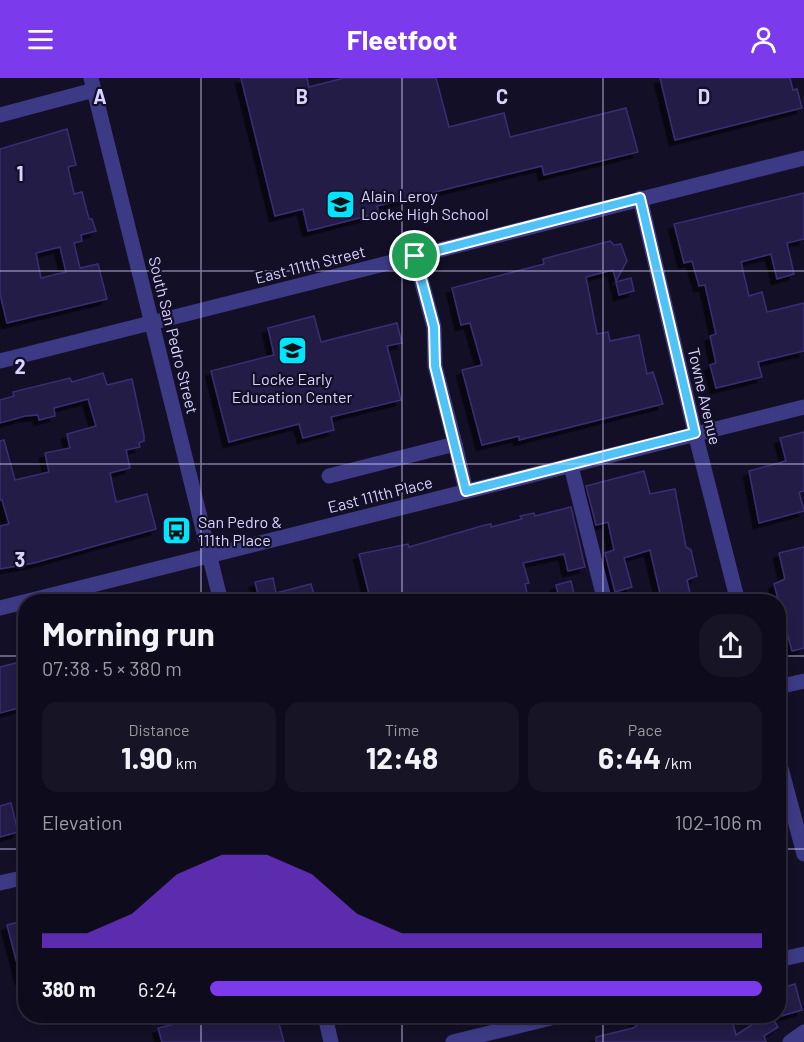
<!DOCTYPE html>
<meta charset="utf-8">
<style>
body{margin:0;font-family:Barlow,sans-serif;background:#171425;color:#f1f3f6;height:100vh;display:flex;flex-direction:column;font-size:22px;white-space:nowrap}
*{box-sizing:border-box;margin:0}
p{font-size:20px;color:#9b9ba3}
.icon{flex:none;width:33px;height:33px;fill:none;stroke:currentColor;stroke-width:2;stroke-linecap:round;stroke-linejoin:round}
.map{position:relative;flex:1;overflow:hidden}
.sheet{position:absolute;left:18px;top:516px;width:768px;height:429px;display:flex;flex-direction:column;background:#0e0b1c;border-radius:24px;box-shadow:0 3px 9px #0003,0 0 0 2px #2e2b3b}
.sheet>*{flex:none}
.pin{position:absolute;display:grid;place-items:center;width:51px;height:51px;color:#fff;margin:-26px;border:3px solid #fff;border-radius:50%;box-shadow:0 2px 6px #0007}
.round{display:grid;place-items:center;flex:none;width:63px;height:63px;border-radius:24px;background:#171425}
.summary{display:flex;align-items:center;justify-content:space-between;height:102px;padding:0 24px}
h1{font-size:33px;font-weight:700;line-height:45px}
.metrics{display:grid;grid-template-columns:repeat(3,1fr);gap:9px;height:102px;padding:6px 24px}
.metrics div{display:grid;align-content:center;border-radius:15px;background:#171425;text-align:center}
.metrics b{font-size:30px;font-weight:700}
.metrics small{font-size:16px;font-weight:400}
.metrics p{font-size:16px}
.chart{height:168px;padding:12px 24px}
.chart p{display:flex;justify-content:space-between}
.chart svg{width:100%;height:108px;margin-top:6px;fill:#7c3aed;opacity:.7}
ul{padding:0 24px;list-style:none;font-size:20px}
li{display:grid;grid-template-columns:96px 72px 1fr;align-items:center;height:45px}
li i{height:15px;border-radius:8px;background:#7c3aed}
header{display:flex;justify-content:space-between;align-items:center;height:78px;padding:0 24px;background:#7c3aed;color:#fff;font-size:27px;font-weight:700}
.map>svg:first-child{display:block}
</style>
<header><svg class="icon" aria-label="menu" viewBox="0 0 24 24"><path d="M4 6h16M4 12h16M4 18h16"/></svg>Fleetfoot<svg class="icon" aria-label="person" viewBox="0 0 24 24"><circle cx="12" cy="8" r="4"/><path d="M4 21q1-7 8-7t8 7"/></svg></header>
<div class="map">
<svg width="804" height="964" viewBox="0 0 804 964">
<defs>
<filter id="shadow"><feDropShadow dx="-5.5" dy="5.5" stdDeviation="0" flood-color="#0009"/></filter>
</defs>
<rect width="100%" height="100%" fill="#130f26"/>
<g fill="#241b47" stroke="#3b2d73" stroke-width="1.5" fill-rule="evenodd" filter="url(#shadow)">
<polygon points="241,0 307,0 309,9 344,0 436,0 449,49 504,35 510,59 626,30 638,74 544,97 542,88 377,128 379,135 308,153 303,131 275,138"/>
<polygon points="660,0 790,0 793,12 797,11 802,30 675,62"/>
<path d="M67,51L76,87L68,89L74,116L82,114L89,141H92L96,153L81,157L82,163L74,165L80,190L98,186L107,221L7,245L0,216V71ZM60,169L66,194L41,200L36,175Z"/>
<polygon points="804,115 804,161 787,165 794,196 777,201 771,176 741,184 749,218 762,214 767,234 804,225 804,273 758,284 762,299 716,310 710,287 716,285 710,258 716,256 705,207 699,208 692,183 684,185 674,146"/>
<polygon points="610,163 614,167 621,166 627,183 616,203 613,192 586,199 597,256 608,254 610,263 639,257 647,296 653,294 663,326 519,362 519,358 482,367 462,292 482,287 470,245 461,247 452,210 544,186 543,181"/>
<polygon points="631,200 634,213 619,217 616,204"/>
<polygon points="314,238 321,264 397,245 402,265 387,268 401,322 331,339 334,352 303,360 299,346 229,364 211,293 274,277 268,250"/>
<polygon points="103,295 107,307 132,301 144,357 144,363 139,365 140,369 126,372 130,390 110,395 116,424 147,416 156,451 34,485 0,491 0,448 9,446 2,422 0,422 0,363 4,362 15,402 49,394 45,375 70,370 67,356 96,348 88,321 54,330 55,338 39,342 38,337 25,338 0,345 0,322 14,318 13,314 70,300 72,304"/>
<polygon points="804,354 804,413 799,414 804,433 759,445 749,393 786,383 780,360"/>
<polygon points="644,393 650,416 675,411 686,469 691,472 697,498 687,502 692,524 662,524 650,472 624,480 632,509 615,514 605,475 614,472 608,444 596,447 586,408"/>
<polygon points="571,429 585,489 568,493 564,476 523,485 529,505 525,506 529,524 371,524 359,476 408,466 409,469 485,447 491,446 491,449 522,441 520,438 534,435 535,438"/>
<polygon points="804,469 804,570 792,573 774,506 785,501 779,475"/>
<polygon points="273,500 276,515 311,506 316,524 260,524 255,504"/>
<polygon points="571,503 576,524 560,524 556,507"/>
<polygon points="16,585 26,628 0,635 0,589"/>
<polygon points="11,725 18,754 0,759 0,728"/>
<polygon points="26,842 26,901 21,901 7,847"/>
<polygon points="795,906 802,932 778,939 778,911"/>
<polygon points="210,938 277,938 284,964 162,964 158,950"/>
<polygon points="654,938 660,938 661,944 684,938 731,938 736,957 766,938 771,938 778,949 764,958 766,964 596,964 596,959 633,950 637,947 635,942"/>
</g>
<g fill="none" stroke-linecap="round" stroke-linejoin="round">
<g stroke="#3d3a85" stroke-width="15">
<polyline points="91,0 221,524"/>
<polyline points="0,37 94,12"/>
<polyline points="640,120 695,355 738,524"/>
<polyline points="0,283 804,80"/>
<polyline points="455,366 466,413"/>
<polyline points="571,388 605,524"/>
<polyline points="329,398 455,366 435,288 434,249 415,179"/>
<polyline points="0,530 804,329"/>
<polyline points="778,609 804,603"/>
<polyline points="778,679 804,776"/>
<polyline points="0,805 26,799"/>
<polyline points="778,882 804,876"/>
<polyline points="325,938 331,964"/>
<polyline points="453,964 559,938"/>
<polyline points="790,964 804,954"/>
</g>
</g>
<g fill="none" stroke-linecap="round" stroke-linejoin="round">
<defs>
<polygon id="route" points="640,120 695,355 466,413 435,288 434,249 415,178"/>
</defs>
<use href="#route" stroke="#fff" stroke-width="12"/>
<use href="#route" stroke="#4fc3f7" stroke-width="8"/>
</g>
<path fill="none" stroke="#d9d4ff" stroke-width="1.5" stroke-opacity="0.55" d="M201,0V524M402,0V524M603,0V524M0,193H804M0,386H804M0,578H26M778,578H804M0,771H26M778,771H804M201,938V964M402,938V964M603,938V964"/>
<defs>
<symbol id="school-square" viewBox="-11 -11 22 22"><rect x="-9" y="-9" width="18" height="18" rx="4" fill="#00e5ff" stroke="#130f26"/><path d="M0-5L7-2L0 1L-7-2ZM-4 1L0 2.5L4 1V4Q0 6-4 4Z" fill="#111"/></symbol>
<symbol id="bus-square" viewBox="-11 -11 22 22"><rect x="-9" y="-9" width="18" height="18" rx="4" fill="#00e5ff" stroke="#130f26"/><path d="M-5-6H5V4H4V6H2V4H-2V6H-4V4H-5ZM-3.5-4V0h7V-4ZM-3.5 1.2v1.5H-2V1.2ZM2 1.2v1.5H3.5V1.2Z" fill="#111"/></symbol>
</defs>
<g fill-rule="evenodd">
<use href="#school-square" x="324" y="110" width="33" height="33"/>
<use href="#school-square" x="276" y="256" width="33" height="33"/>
<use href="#bus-square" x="160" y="436" width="33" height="33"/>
</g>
<g text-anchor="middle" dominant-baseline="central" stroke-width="4.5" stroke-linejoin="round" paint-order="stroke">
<g font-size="16" fill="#d9d4ff" stroke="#130f26" text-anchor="start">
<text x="361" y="117">Alain Leroy<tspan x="361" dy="18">Locke High School</tspan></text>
<text x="292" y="300" text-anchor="middle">Locke Early<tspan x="292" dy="18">Education Center</tspan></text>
<text x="198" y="443">San Pedro &amp;<tspan x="198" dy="18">111th Place</tspan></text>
</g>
<g font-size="16" fill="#d9d4ff" stroke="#130f26">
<text transform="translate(310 186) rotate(-14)">East 111th Street</text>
<text transform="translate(174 257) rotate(76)">South San Pedro Street</text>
<text transform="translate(705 318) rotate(77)">Towne Avenue</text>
<text transform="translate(380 416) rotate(-14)">East 111th Place</text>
</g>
</g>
<g font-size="20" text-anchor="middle" font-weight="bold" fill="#d9d4ff" stroke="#130f26" stroke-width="4.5" stroke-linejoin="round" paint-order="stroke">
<text x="100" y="26">A</text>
<text x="302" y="26">B</text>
<text x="502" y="26">C</text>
<text x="704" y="26">D</text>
<text x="20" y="103">1</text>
<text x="20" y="296">2</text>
<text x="20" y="489">3</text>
</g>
</svg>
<div class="pin" style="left:415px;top:178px;background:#1e9e55"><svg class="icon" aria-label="arrive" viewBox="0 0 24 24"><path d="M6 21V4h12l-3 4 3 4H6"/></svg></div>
<section class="sheet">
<div class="summary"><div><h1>Morning run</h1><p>07:38 · 5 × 380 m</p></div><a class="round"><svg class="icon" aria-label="share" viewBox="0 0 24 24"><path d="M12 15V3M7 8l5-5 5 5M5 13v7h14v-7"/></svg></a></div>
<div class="metrics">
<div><p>Distance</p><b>1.90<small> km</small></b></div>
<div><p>Time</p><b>12:48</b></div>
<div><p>Pace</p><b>6:44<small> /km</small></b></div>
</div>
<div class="chart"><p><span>Elevation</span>102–106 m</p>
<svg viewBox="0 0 160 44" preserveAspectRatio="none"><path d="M0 44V38L10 38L20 30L30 14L40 6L50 6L60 14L70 30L80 38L90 38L100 38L110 38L120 38L130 38L140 38L150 38L160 38V44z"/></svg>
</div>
<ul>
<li><b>380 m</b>6:24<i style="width:100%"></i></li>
</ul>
</section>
</div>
